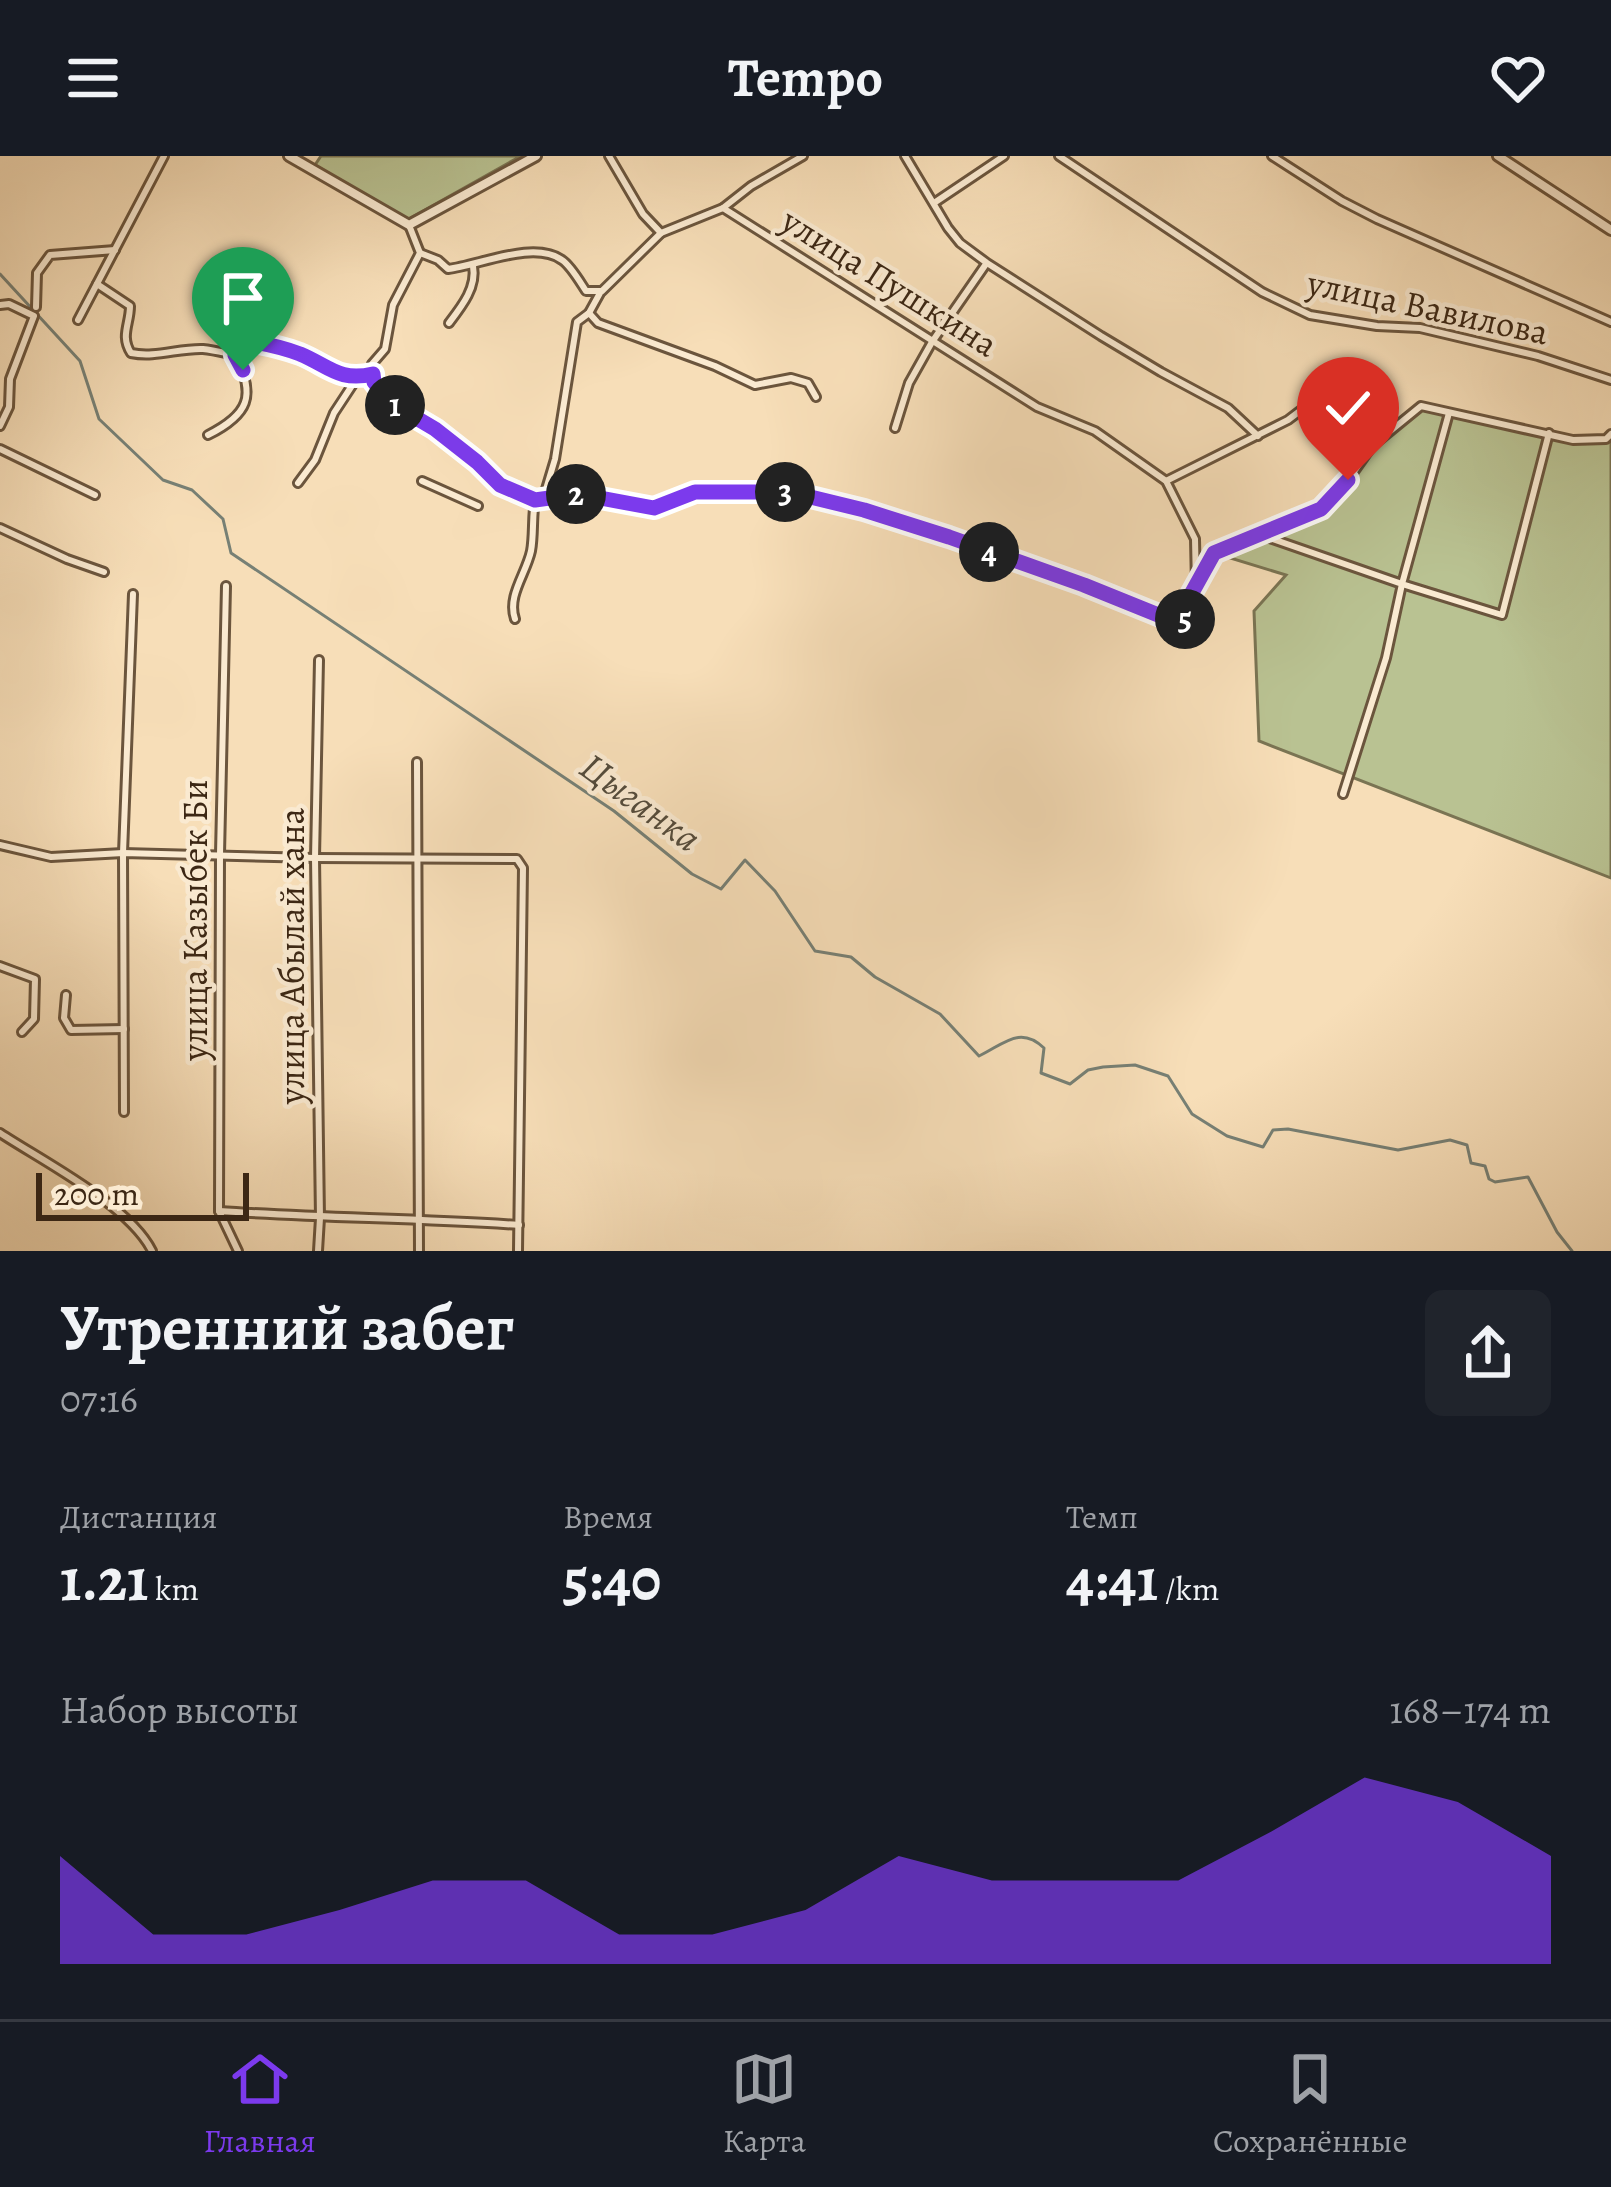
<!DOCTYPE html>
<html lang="ru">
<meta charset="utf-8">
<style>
body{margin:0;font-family:Alegreya,serif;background:#20242c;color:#f1f3f6;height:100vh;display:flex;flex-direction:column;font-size:45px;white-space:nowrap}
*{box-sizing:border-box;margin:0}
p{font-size:39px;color:#9ea1a6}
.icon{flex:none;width:66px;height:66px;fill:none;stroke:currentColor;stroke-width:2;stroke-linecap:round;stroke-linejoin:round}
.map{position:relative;height:1095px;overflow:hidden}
.details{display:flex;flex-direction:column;background:#171b24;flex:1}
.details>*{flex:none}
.scale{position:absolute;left:36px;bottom:30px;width:213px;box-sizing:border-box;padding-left:12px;border:6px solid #3c2714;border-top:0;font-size:33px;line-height:42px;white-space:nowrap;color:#3c2714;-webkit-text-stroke:9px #faead1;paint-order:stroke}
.pin{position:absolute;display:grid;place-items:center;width:102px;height:102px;color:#fff;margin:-123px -51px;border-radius:50% 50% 50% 0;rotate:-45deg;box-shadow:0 0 12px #0007}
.pin .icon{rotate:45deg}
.km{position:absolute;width:60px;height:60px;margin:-30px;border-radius:50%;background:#222;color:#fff;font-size:33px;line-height:60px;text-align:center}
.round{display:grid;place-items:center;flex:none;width:126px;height:126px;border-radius:18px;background:#20242c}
.headline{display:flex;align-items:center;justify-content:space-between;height:204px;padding:0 60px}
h1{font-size:66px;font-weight:700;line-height:90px}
.metrics{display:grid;grid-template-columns:repeat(3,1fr);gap:18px;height:204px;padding:12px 60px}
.metrics div{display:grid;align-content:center}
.metrics b{font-size:60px;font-weight:700}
.metrics small{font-size:33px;font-weight:400}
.metrics p{font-size:33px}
.chart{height:336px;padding:24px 60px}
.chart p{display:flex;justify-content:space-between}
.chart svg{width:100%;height:216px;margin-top:12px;fill:#7c3aed;opacity:.7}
header{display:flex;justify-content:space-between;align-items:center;height:156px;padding:0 60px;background:#171b24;font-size:54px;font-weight:700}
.tab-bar{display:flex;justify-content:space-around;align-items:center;height:168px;border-top:3px solid #363941;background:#171b24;font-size:33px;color:#9ea1a6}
.tab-bar a{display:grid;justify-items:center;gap:6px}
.tab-bar .on{color:#7c3aed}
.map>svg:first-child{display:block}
</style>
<header><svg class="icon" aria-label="menu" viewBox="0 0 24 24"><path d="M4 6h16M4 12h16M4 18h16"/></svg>Tempo<svg class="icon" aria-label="heart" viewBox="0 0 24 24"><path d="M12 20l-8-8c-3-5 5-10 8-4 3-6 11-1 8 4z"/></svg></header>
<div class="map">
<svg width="1611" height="1095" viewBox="0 0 1611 1095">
<rect width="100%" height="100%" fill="#f7deb8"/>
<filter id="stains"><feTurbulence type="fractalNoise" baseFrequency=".00167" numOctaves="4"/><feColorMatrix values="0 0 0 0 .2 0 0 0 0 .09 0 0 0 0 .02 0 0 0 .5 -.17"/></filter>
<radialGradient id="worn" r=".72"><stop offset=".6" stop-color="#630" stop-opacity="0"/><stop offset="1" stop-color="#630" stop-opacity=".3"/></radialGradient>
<g fill="#b9c292" stroke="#7a7453" stroke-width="3">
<polygon points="321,0 521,0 407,64 315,9"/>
<path d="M1421,250C1460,259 1580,295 1611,278V722L1259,585L1254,455L1286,419L1214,397L1321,353L1372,290Z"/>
</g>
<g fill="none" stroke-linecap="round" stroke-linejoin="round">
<path stroke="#778075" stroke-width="3" d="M0,118L80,205L99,263L163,324L192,334L223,363L231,397L614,655L692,718L721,733L745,704L775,735L815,795L851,801L875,821L940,858L979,900C1004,888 1020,869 1044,892L1041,917L1070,928L1088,914L1103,911L1135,909L1168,920L1192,958L1227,980L1263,991L1273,974L1288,973L1398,994L1450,984L1467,989L1471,1007L1485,1010L1489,1023L1495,1026L1528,1021L1557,1076L1572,1095"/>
<defs>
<g id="minor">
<polyline points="609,0 643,58 661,77 723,52 1037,251 1095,275 1166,325 1195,383 1196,430"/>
<polyline points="905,0 948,72 960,87 987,107 1101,180 1161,216 1228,252 1258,280"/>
<polyline points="1059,0 1262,136 1310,159 1377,170 1420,172 1538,200 1611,224"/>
<polyline points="1272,0 1342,45 1377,63 1611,166"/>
<polyline points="934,47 1004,0"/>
<polyline points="723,52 751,30 803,0"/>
<polyline points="409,69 420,97 393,149 385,193 372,208 374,226 391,247 435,273 477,306 500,329 535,344 579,338 654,352 695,336 790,336 864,354 948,381 1085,429 1183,468 1189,453 1189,442 1214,397 1321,353 1348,324 1372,290 1421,250 1573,284 1606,283 1611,278"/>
<path d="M420,97L438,104L448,113C480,109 534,84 562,104C571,110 580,126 586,135H602L661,77"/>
<path d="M97,128L130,150C130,168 120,180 131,197C156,202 179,192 203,193C214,194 225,197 235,199L242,184C262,187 281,191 300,198C328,210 340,226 373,218"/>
<polyline points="0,149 9,148 34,160 10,223 9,251 0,270"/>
<polyline points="36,151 37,117 50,99 115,94"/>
<polyline points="589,157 598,167 715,210 755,229 791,222 808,227 816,241"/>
<polyline points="78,164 164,0"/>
<path d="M449,167C462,150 477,131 473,110"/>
<polyline points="1449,257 1402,428 1502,459 1549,277"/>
<polyline points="895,272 909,227 932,186 986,108"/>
<path d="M208,279C248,259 257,240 235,199"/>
<polyline points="0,293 95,339"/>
<polyline points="422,325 478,350"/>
<polyline points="1166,325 1288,264 1317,242"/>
<polyline points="298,327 315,304 334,257 357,222"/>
<polyline points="543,343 555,303 577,166 589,157 600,137"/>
<polyline points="0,372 67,403 104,416"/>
<polyline points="1264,380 1402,428 1386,502 1343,638"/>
<polyline points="226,430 220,698 219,1055 238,1095"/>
<path d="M515,463C507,440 526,418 531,395C534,379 532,361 535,344"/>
<polyline points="417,606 419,1095"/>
<polyline points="0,689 51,701 123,697 315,702 517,703 523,712 518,1095"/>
<polyline points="0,810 35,823 34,863 22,876"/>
<polyline points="66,839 64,862 71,874 124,873"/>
<polyline points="124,956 123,697 133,438"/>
<path d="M0,977C44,1006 129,1049 152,1095"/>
<path d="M219,1055C319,1062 419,1062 519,1069"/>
<polyline points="318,1095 320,1062 315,702 319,504"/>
</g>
<g id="tertiary">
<polyline points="289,0 409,69 536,0"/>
<polyline points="1498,0 1611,74"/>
</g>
</defs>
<use href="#minor" stroke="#6b553d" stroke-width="12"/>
<use href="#tertiary" stroke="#6b553d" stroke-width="14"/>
<use href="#minor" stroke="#faead1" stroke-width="6"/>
<use href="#tertiary" stroke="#faead1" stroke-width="8"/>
</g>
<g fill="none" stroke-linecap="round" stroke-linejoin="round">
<defs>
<path id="route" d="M243,214L235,199L242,184C262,187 281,191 300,198C329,210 339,226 373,218L374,226L391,247L435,273L477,306L500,329L535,344L579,338L654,352L695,336H790L864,354L949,381L1084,429L1183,469L1189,453V442L1214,397L1321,353L1348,324"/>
</defs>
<use href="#route" stroke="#fff" stroke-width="24"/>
<use href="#route" stroke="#7c3aed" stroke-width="15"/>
</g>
<g text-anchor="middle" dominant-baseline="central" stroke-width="9" stroke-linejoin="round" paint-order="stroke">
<g font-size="36" fill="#3c2714" stroke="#faead1">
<text transform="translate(890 126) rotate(32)">улица Пушкина</text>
<text transform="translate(1428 151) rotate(12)">улица Вавилова</text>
<text transform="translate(194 764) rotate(-90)">улица Казыбек Би</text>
<text transform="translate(291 800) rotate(-90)">улица Абылай хана</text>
</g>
<g font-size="39" font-style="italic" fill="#554c3c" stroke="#faead1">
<text transform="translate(641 646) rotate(36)">Цыганка</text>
</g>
</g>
<rect width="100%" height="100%" filter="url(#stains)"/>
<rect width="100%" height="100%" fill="url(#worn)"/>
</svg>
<div class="scale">200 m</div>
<div class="pin" style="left:243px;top:214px;background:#1e9e55"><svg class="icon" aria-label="arrive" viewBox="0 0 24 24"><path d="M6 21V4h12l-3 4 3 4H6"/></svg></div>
<div class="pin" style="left:1348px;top:324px;background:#d93025"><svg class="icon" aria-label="check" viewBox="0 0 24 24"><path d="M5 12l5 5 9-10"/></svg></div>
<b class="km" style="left:395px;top:249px">1</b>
<b class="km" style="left:576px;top:338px">2</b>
<b class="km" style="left:785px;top:336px">3</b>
<b class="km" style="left:989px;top:396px">4</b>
<b class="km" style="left:1185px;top:463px">5</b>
</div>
<section class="details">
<div class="headline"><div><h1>Утренний забег</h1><p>07:16</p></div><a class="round"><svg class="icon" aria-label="share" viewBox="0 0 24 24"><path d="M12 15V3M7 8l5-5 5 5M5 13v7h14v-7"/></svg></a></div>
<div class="metrics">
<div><p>Дистанция</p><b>1.21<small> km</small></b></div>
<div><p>Время</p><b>5:40</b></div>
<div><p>Темп</p><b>4:41<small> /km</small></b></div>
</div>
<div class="chart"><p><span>Набор высоты</span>168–174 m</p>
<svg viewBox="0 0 160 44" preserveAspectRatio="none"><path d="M0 44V22L10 38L20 38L30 33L40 27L50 27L60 38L70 38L80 33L90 22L100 27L110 27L120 27L130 17L140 6L150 11L160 22V44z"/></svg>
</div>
</section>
<nav class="tab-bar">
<a class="on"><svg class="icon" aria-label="home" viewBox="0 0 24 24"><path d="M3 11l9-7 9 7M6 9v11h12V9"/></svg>Главная</a>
<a><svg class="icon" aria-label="map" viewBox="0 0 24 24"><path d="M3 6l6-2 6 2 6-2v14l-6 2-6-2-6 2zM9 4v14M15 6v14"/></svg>Карта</a>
<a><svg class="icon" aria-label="saved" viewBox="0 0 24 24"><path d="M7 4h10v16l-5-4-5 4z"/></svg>Сохранённые</a>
</nav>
